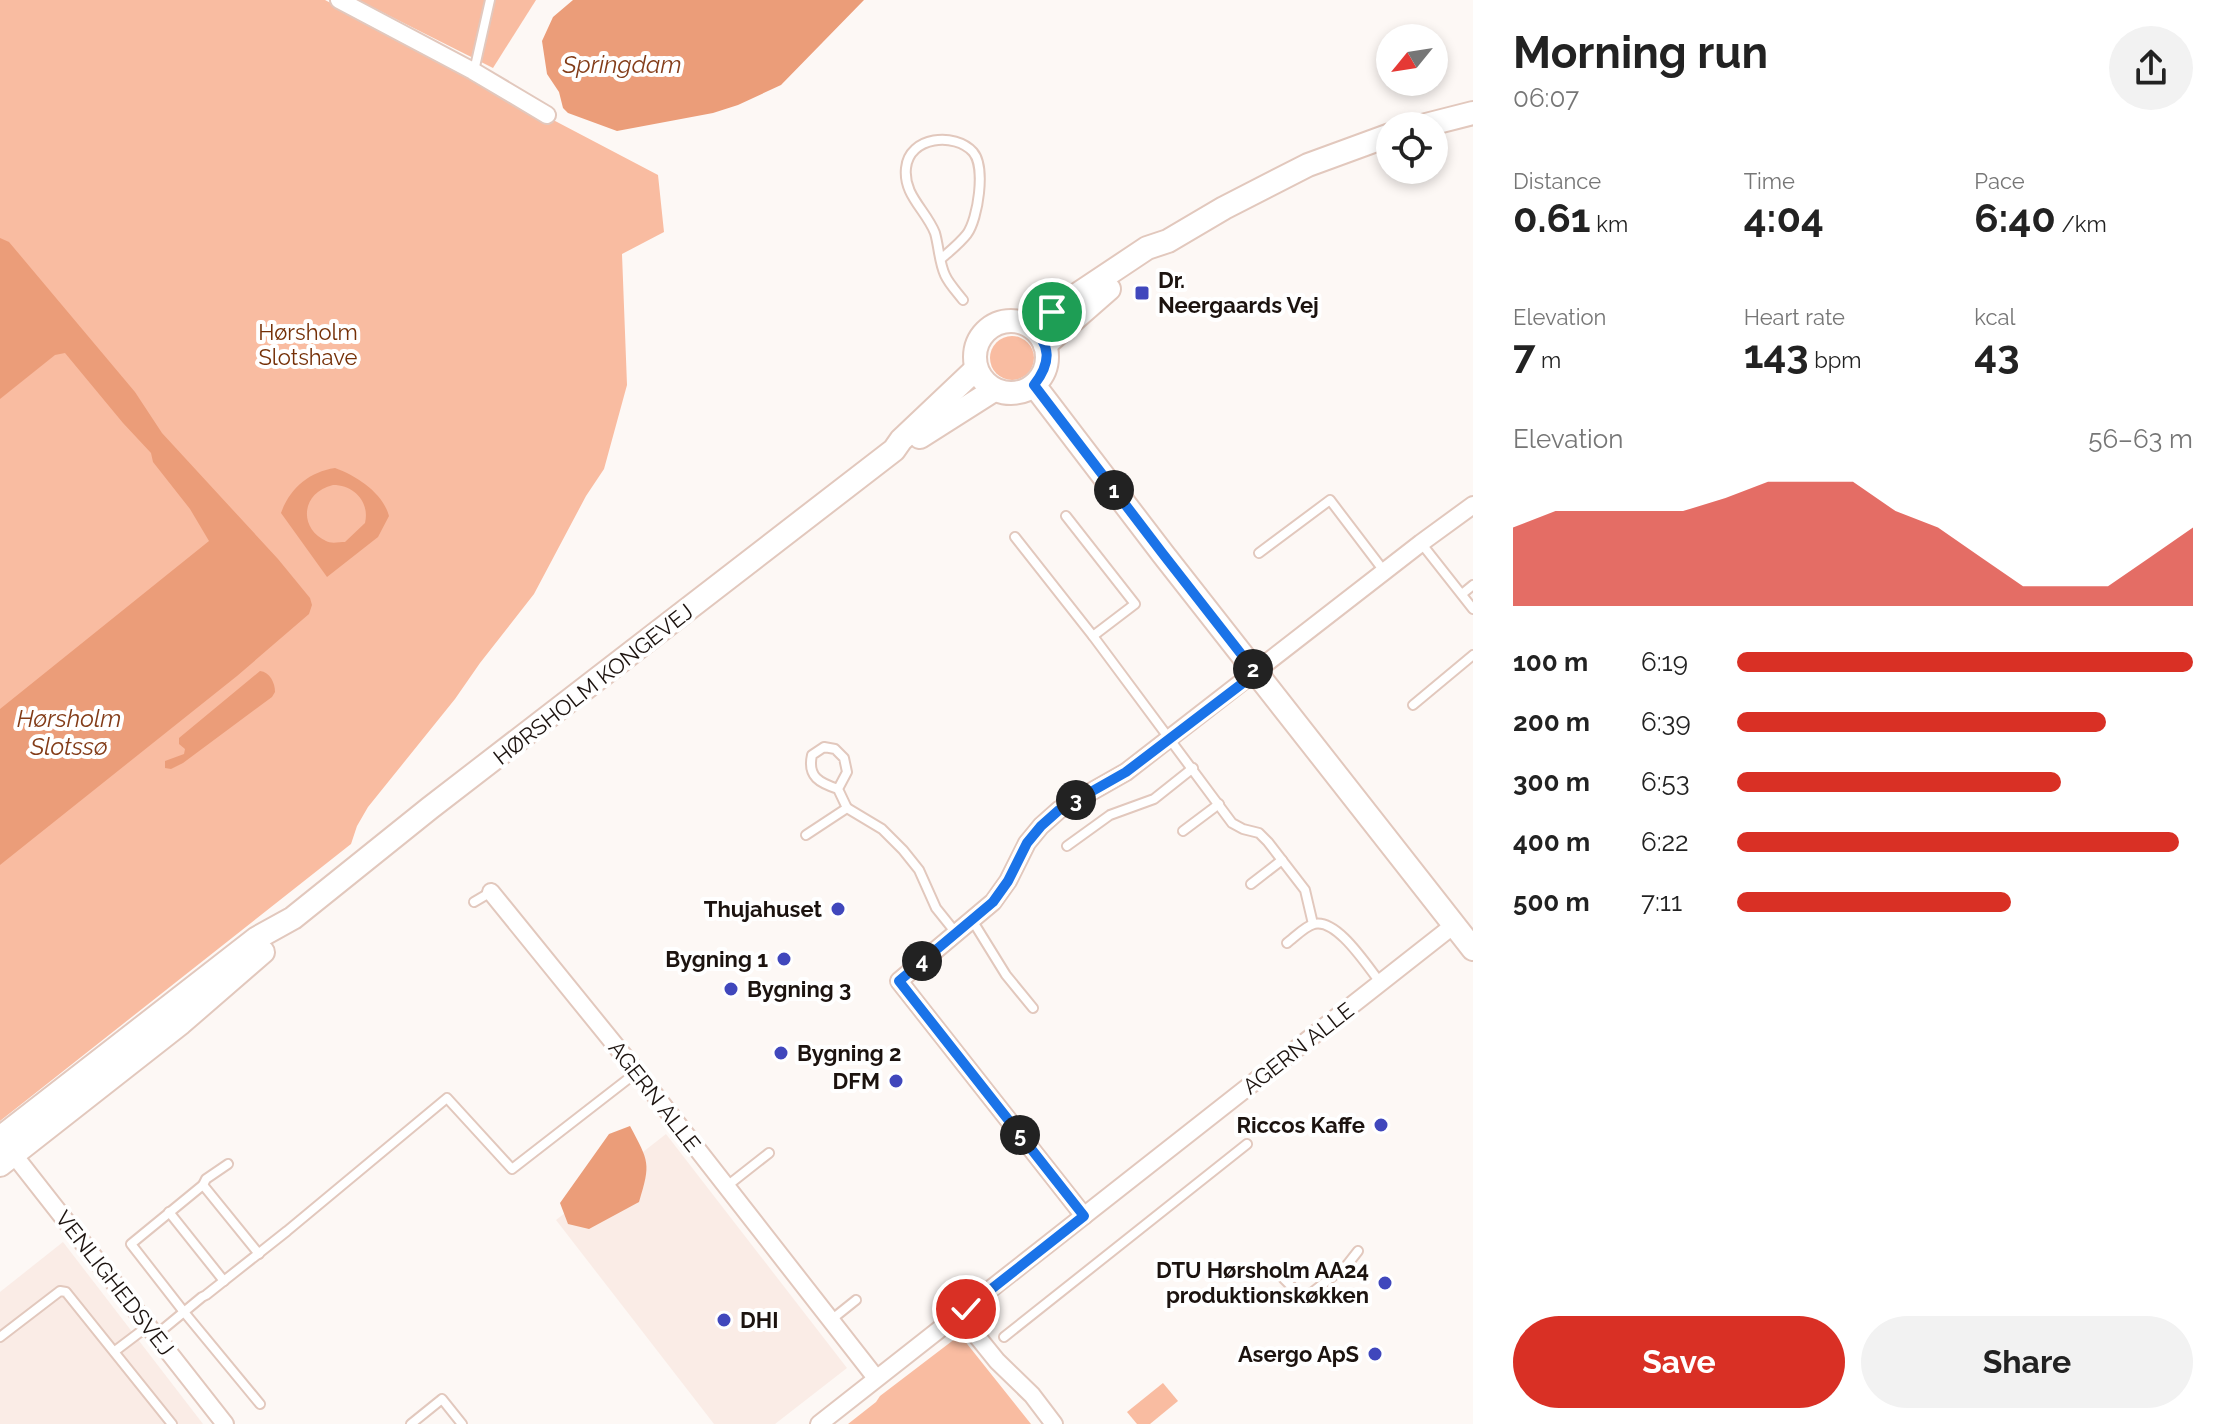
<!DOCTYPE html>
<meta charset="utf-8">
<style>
body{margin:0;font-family:Raleway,sans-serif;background:#f2f2f2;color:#222;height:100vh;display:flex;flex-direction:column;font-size:30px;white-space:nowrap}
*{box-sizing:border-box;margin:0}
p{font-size:26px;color:#767676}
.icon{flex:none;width:44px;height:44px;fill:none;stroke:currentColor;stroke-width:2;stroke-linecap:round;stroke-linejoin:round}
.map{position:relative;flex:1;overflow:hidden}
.drawer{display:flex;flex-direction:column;background:#fff;width:760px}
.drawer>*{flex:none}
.needle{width:52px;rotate:240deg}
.tools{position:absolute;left:1376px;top:24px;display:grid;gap:16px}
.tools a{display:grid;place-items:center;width:72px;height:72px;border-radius:50%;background:#fff;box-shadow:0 4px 12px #0003;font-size:40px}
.pin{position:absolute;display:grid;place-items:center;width:68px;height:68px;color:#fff;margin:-34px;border:4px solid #fff;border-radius:50%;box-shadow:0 2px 8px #0007}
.km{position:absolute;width:40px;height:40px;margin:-20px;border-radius:50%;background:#222;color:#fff;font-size:22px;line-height:40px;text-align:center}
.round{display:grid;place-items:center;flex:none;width:84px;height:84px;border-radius:42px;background:#f2f2f2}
.head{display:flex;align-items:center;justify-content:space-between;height:136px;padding:0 40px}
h1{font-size:44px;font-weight:700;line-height:60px}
.figures{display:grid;grid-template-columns:repeat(3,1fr);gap:12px;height:136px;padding:8px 40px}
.figures div{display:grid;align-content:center}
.figures b{font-size:40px;font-weight:700}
.figures small{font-size:22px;font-weight:400}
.figures p{font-size:22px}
.chart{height:224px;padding:16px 40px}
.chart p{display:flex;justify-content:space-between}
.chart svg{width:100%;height:144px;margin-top:8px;fill:#d93025;opacity:.7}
.action{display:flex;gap:16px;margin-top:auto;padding:16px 40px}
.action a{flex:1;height:92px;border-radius:48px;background:#d93025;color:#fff;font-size:32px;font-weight:700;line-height:92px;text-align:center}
.action a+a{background:#f2f2f2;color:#222}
ul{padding:0 40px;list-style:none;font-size:26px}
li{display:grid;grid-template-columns:128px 96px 1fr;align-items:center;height:60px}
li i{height:20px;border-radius:10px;background:#d93025}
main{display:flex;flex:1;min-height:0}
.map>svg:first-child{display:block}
</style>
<main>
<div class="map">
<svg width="1473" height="1424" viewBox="0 0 1473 1424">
<rect width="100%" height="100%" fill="#fdf8f5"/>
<g fill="#faece6">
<polygon points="666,1134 847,1368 775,1424 714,1424 556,1220"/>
<polygon points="63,1242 203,1424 0,1424 0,1292"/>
</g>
<g fill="#f9bca1">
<polygon points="0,0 325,0 658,175 664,232 622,254 627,385 604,469 586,496 534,594 480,663 455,699 368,807 357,826 351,844 0,1121"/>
<polygon points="358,0 536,0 493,68"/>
<circle cx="1012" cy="358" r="22"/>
<polygon points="960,1335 1031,1424 848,1424 876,1402 880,1396"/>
<polygon points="1163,1383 1178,1401 1150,1424 1137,1424 1127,1412"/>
</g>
<g fill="#eb9d79" fill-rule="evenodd">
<polygon points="573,0 864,0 781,85 738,105 713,113 617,131 568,113 563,108 559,92 547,74 542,41 553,17"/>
<polygon points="0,238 9,242 135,392 162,433 278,559 310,598 312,605 309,614 237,676 0,865 0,709 209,541 190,509 153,462 151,453 123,423 65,353 55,355 0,399"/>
<path d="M335,468C357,476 383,493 389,516L378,537L327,577L281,513C290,488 309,472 335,468ZM333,485C354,485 370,502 365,523L345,542C339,542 331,544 326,541C299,529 300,493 333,485Z"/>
<path d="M260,671C270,672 275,683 275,692L272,697L183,763L171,769L165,768V761L184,754L185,749L179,744V738Z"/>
<path d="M630,1126C649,1162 651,1163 639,1202L589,1229L568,1224L560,1203L609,1134Z"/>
</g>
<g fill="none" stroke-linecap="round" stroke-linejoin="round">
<defs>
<g id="lane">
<polyline points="474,71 490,0"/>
<path d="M941,259C950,251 960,243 967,234C978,219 986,167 973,152C955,132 909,136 906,168C903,195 926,210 935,233C939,247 939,262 945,275C949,284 957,292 963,300"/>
<polyline points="1066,516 1135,604 1093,636"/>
<polyline points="1015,537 1093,636 1232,823 1243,829 1259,833 1268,842 1305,890 1313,924"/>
<polyline points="1421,543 1473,609"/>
<polyline points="1259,553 1330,500 1384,571"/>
<polyline points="1462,594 1473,585"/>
<polyline points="1413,705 1473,655"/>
<path d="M838,789C820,783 807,777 812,755L824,747L835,749L844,758L847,772L838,789L847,808"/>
<polyline points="1183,831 1219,804"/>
<polyline points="806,835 847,808 882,829 903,850 919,870 936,908 956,933"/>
<polyline points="1067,846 1110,815 1154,799 1193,768"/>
<polyline points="1251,884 1282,860"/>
<polyline points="474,902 491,892"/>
<polyline points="972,920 1006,975 1033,1008"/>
<path d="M1287,943C1294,938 1305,926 1314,924C1337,918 1367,966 1380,982"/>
<polyline points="203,1185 206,1179 228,1164"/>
<polyline points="727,1186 769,1153"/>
<polyline points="169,1212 224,1281"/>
<polyline points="259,1254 203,1185 131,1244 184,1312 260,1404"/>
<polyline points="1283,1278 1304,1299 1347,1265 1358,1251"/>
<polyline points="831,1320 856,1300"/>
<polyline points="156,1335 202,1297 206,1295 287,1231 447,1098 512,1169 637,1072"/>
<polyline points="0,1337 60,1291 66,1292 172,1424"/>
<polyline points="1004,1337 1247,1144"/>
<polyline points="115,1351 148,1326"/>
<polyline points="411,1424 442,1399 462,1424"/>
</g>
<g id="street">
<polyline points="339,0 473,71 547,115"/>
<polyline points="491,892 637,1072 876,1378"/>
<polyline points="5,1151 14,1155 225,1424"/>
<polyline points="1084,1216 899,981 993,902 1008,881 1027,843 1041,826 1059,810 1126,772 1421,543 1473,505"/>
<polyline points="959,1314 997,1361 1032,1395 1054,1424"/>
<polyline points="819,1424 1454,925"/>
</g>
<g id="secondary">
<polyline points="1422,126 1473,113"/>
<circle cx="1011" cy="357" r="36"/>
<polyline points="1030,326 1147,248 1168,241 1224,208 1308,165 1390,135"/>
<polyline points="1045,345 1109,289"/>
<polyline points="1034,385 1163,554 1473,949"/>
<polyline points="920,437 994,390"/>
<polyline points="0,1138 257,938 293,918 430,808 894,450 901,440 976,369"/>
<polyline points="0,1165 181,1023 263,952"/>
</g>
</defs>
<use href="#lane" stroke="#e2c8bd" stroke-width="12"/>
<use href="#street" stroke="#e2c8bd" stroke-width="20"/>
<use href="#secondary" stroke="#e2c8bd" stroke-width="26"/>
<use href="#lane" stroke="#fff" stroke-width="8"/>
<use href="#street" stroke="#fff" stroke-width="16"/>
<use href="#secondary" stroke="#fff" stroke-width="22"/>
</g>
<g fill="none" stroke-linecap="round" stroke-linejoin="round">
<defs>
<path id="route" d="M966,1309L1084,1216L899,981L993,902L1008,881L1027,843L1041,826L1059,810L1126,772L1256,673L1163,554L1034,385C1051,363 1052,345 1030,326L1052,312"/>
</defs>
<use href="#route" stroke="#fff" stroke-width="16"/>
<use href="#route" stroke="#1a73e8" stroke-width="10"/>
</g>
<g fill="#4047bc" stroke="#fff" stroke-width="3">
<rect x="1134" y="285" width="16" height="16" rx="4"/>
<circle cx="838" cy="909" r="8"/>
<circle cx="784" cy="959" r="8"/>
<circle cx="731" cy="989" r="8"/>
<circle cx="781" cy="1053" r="8"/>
<circle cx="896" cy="1081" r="8"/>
<circle cx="1381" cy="1125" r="8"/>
<circle cx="1385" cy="1283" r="8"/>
<circle cx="724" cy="1320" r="8"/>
<circle cx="1375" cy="1354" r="8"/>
</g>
<g text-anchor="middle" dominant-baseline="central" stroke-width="8" stroke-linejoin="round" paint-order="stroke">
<g font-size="22" font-weight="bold" fill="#1c130f" stroke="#fff" text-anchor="end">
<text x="1158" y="280" text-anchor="start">Dr.<tspan x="1158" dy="25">Neergaards Vej</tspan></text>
<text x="822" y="909">Thujahuset</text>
<text x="768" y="959">Bygning 1</text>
<text x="747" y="989" text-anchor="start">Bygning 3</text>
<text x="797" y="1053" text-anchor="start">Bygning 2</text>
<text x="880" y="1081">DFM</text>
<text x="1365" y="1125">Riccos Kaffe</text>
<text x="1369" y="1270">DTU Hørsholm AA24<tspan x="1369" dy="25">produktionskøkken</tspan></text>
<text x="740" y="1320" text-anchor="start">DHI</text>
<text x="1359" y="1354">Asergo ApS</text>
</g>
<g font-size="22" fill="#753007" stroke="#fff">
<text x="308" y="332">Hørsholm<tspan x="308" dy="25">Slotshave</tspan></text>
</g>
<g font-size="22" fill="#1c130f" stroke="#fff">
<text transform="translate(593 684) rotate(-38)">HØRSHOLM KONGEVEJ</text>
<text transform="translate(1298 1048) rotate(-38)">AGERN ALLE</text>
<text transform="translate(655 1096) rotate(52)">AGERN ALLE</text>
<text transform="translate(115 1283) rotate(52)">VENLIGHEDSVEJ</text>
</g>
<g font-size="24" font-style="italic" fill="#833c18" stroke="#fff">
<text x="622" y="64">Springdam</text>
<text x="69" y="718">Hørsholm<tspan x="69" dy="28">Slotssø</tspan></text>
</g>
</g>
</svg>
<div class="tools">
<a><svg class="needle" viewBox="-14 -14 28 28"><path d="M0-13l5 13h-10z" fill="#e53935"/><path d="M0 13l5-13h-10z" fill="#767676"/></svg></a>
<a><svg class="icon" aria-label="locate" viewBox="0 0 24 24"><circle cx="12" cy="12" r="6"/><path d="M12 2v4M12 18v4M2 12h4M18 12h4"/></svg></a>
</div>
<div class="pin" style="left:1052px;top:312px;background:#1e9e55"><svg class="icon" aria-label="arrive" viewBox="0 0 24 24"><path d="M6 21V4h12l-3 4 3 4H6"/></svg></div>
<div class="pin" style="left:966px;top:1309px;background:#d93025"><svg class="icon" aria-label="check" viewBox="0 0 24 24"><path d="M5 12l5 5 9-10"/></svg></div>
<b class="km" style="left:1114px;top:490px">1</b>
<b class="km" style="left:1253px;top:669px">2</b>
<b class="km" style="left:1076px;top:800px">3</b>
<b class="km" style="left:922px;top:961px">4</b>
<b class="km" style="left:1020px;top:1135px">5</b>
</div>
<section class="drawer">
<div class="head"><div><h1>Morning run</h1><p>06:07</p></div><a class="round"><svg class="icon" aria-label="share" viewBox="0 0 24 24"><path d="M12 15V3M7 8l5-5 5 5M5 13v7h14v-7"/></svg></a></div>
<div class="figures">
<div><p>Distance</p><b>0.61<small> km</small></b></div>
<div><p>Time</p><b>4:04</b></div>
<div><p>Pace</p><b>6:40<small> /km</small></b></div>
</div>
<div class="figures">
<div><p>Elevation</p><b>7<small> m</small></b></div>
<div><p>Heart rate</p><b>143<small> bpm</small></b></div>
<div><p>kcal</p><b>43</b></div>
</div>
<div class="chart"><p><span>Elevation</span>56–63 m</p>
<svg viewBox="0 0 160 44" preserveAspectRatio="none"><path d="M0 44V20L10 15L20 15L30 15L40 15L50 11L60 6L70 6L80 6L90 15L100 20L110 29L120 38L130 38L140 38L150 29L160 20V44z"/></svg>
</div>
<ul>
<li><b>100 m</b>6:19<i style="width:100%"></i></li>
<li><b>200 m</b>6:39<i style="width:81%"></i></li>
<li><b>300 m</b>6:53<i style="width:71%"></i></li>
<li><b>400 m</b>6:22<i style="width:97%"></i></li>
<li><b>500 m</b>7:11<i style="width:60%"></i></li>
</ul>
<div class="action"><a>Save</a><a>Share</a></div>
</section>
</main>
